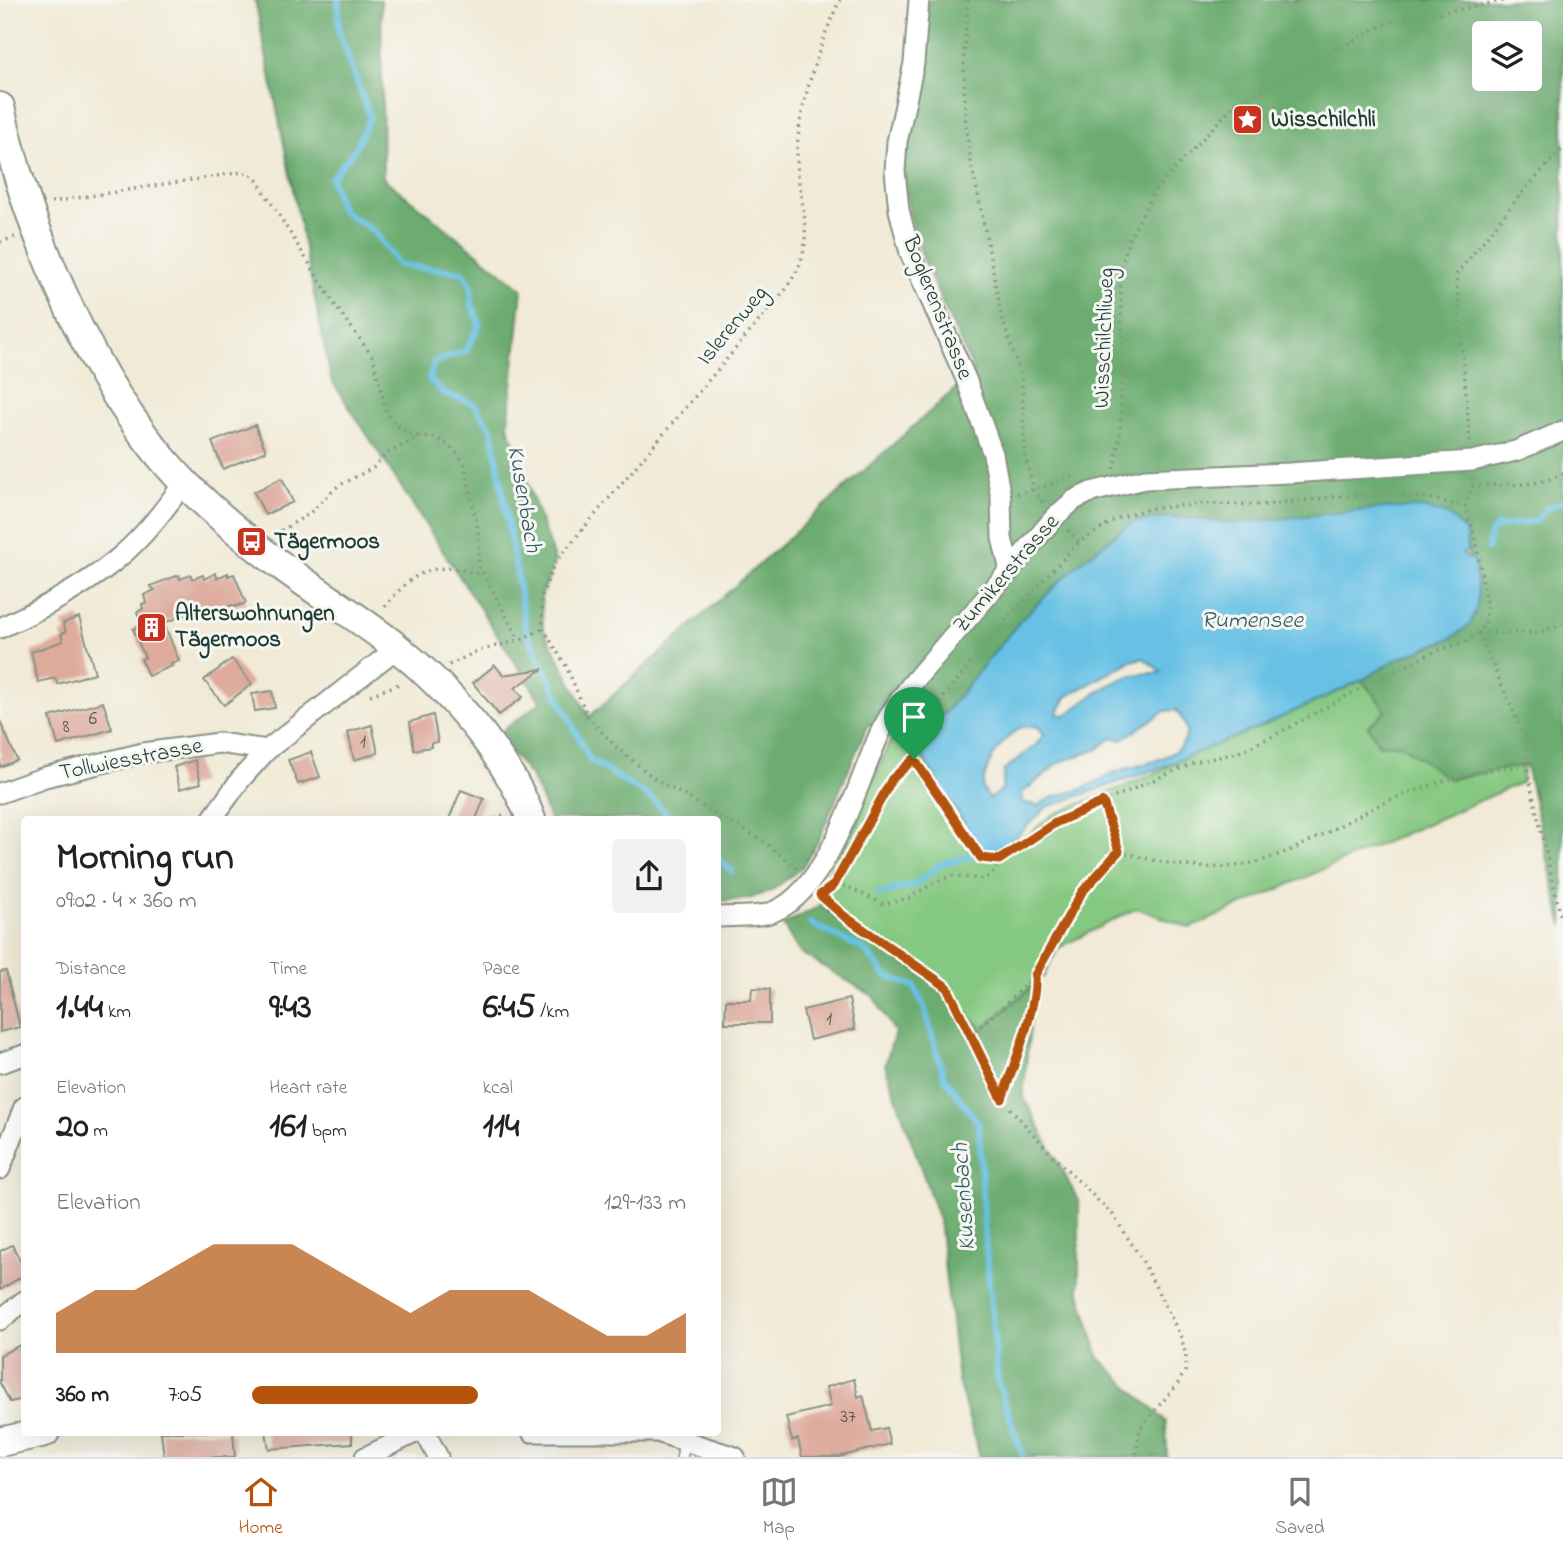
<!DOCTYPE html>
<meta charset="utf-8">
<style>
body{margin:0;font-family:"Indie Flower",sans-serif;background:#f2f2f2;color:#222;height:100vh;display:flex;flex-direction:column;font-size:26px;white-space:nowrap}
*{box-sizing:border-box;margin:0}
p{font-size:23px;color:#767676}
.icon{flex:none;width:38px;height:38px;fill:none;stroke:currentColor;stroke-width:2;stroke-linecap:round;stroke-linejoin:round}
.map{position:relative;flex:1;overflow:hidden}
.details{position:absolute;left:21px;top:816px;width:700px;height:620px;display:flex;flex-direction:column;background:#fff;border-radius:7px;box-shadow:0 7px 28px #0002}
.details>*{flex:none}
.buttons{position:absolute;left:1472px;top:21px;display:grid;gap:14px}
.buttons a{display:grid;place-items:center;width:70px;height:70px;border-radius:7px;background:#fff;box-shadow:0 7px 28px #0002;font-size:35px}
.pin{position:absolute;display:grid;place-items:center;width:60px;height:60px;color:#fff;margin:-72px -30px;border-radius:50% 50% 50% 0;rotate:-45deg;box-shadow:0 0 7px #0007}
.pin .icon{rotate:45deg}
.round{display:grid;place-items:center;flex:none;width:74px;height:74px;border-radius:7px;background:#f2f2f2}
.summary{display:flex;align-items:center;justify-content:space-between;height:119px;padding:0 35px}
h1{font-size:38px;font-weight:800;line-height:52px}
.metrics{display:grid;grid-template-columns:repeat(3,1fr);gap:10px;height:119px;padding:7px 35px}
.metrics div{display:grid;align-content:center}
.metrics b{font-size:35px;font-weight:800}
.metrics small{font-size:19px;font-weight:400}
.metrics p{font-size:19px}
.chart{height:196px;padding:14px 35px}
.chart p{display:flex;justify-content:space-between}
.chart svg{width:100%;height:126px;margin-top:7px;fill:#b45309;opacity:.7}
ul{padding:0 35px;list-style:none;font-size:23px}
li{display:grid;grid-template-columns:112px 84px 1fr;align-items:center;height:52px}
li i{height:18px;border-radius:9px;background:#b45309}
.tabs{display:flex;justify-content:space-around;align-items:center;height:98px;border-top:2px solid #e0e0e0;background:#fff;font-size:19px;color:#767676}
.tabs a{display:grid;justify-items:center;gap:4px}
.tabs .on{color:#b45309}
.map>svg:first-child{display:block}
</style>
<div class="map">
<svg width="1563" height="1457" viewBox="0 0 1563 1457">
<rect width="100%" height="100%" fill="#f6f6f2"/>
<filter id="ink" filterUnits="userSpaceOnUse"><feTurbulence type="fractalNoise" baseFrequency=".0143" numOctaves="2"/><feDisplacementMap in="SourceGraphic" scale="14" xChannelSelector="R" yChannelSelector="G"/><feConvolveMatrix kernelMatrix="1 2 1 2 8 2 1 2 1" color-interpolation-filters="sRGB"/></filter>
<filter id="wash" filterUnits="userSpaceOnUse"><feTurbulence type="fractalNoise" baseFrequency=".00686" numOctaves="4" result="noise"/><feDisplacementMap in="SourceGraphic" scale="28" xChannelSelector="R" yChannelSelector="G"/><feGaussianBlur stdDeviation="1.57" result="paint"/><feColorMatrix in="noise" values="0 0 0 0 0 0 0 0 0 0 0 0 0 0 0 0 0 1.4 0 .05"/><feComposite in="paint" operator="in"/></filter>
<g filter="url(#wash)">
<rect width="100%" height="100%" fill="#f1ead6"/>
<polygon fill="#85c881" stroke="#52825a" stroke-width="2" points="1399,658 1524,743 1522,782 1190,928 1137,908 1058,948 1044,976 983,1029 941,988 820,906 822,884 857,819 893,734 917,747 983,853 999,851 1028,835 1052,815 1152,775 1203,748 1264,725 1362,680"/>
<g fill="#6cac6f" stroke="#467452" stroke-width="2" fill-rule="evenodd">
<path d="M255,0H381L383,178L522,289L508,426L555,562L541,597L543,628L589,717L974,372C948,313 904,235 904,170C904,136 915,103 922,70C926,47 928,23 928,0H1563V926L1526,765L1449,779L1401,745H1379L1368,726L1386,711L1362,680L1399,658L1452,638L1469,559L1466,532L1385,508L1237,523L1167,517L1131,523L1077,565L1020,621L917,747L868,724L818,841L802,867L771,891L748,899L718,901V819H550L532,778L497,735L541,702L331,379ZM1484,33H1530V79H1484Z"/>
<polygon points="820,906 941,988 983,1029 1034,985 1023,1096 1079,1202 1079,1289 1099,1358 1166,1422 1167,1457 980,1457 958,1381 939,1220 885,1065 895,1032 873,996 799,952 783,925"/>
</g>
<path fill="#67c1e5" stroke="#437f8c" stroke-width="2" fill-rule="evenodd" d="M1385,508H1423L1448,515L1466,532L1467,552L1463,553L1464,556L1474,560L1478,593L1476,610L1470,624L1452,638L1399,658L1362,680L1264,725L1157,769L1047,807L1006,846L983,853L917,747L1020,621L1077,565L1131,523L1167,517L1237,523ZM1143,658L1162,672C1153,675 1144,672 1134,675C1110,681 1086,700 1066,715L1057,714L1066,697L1131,661ZM1176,710C1212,754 1145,763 1118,771C1106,775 1096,783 1084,788C1069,794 1050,795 1038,806L1022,802V793L1060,762L1098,749L1112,737L1121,740L1165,711ZM1022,727L1037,726L1044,734L1036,745L1004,770L1002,789L990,799L982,788C987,761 999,741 1022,727Z"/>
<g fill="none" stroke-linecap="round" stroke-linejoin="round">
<g stroke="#67c1e5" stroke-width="6">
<polyline points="338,0 339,32 370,117 355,149 331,178 341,210 374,231 399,265 463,272 471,285 472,306 480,324 466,351 434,362 429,379 443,393 474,404 492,429 526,629 532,644 590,760 649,797 673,819"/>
<polyline points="1488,549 1490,533 1497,527 1536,521 1547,508 1563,502"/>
<polyline points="718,859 732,871"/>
<polyline points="878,894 916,884 941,864 975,855"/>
<polyline points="810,923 865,950 886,976 914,986 924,1007 944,1077 979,1124 984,1227 998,1382 1023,1457"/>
</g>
</g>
<g id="blocks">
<g fill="#deab9d">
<polygon points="255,425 266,451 223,469 212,442"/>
<polygon points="282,478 293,502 265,515 254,492"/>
<polygon points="216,573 217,578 228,573 228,576 234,574 246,603 233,607 232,605 218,611 216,607 205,612 204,607 164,623 179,661 171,664 172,666 148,676 141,659 145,658 133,629 142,625 137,612 143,609 142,604 146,603 144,595 155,590 150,586 179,575 180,579 191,575 192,579 203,575 204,579"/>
<polygon points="79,617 95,673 58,684 55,678 38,682 31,652 63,641 61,634 66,632 63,623"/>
<polygon points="232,659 252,684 224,705 204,680"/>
<polygon points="495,665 503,675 543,669 515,688 523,697 499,715 473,683"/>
<polygon points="272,691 275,708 255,711 252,694"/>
<polygon points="103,702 112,729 58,745 50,717"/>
<polygon points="433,715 438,742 431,743 431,747 414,750 410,722"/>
<polygon points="0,721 17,760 0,767"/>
<polygon points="372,725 378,753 354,760 348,732"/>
<polygon points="311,752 320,777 298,784 288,760"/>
<polygon points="195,760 201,783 180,789 174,767"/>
<polygon points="461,790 484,799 476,819 449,819"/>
<polygon points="6,971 20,1027 0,1032 0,972"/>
<polygon points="752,988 770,989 770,1023 725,1023 726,1000 751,1000"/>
<polygon points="849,999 855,1029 810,1040 803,1010"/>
<polygon points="12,1245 24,1268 24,1275 0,1290 0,1251"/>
<polygon points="24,1343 24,1399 10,1402 0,1383 0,1355"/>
<polygon points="854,1379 858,1397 863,1395 872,1431 886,1428 890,1444 838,1457 802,1457 798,1439 792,1441 786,1417 831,1406 826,1387"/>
<polygon points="161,1432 233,1432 235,1457 164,1457"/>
<polygon points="266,1432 352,1432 352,1443 269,1449"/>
</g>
</g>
</g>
<g filter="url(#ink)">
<use href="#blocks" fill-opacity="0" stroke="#889485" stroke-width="2"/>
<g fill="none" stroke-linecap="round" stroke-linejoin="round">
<defs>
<polyline id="service" points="682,1457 684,1442"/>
<g id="minor">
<polyline points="919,0 914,63 897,142 895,171 899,210 910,253 966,379 993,454 1001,498 1002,538 1010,571"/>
<path d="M0,628C41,609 82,588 116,560C143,538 164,510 184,483"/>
<polyline points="0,793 45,777 143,753 219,743 267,750 397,648"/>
<polyline points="212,819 240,780 267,750"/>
<path d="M718,917C733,916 751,917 766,914C827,899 857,782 881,731C889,715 899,700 910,686L1055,517L1074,500L1091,492L1145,479L1289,473L1472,461L1516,451L1563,431"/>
<polyline points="0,1063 24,1055"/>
<polyline points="0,1169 24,1107"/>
<polyline points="0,1320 24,1301"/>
<polyline points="425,1432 438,1457"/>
<polyline points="532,1432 657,1432 735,1457"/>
<polyline points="365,1457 417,1432"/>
</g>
<g id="secondary">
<path d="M0,107C25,220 83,362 157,452C184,486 219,516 253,544C298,581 349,610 395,646C448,688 507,755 531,819"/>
<polyline points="0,1442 45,1432"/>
</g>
</defs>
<use href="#service" stroke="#889485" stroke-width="13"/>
<use href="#minor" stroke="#889485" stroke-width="23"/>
<use href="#secondary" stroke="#889485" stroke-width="32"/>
<g stroke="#889485" stroke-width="3.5" stroke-dasharray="2 5" stroke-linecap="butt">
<polyline points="968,0 964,58 965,117 971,164 979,199 1001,314 1022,381 1025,455 1034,491 1044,504"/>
<path d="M51,202L242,172L255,177L335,305L373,357L386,411C394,426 404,431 419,437"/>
<polyline points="0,242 15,237"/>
<polyline points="1470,442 1456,275 1521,194 1563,148"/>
<polyline points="1114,469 1120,433 1123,351 1120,275 1128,241 1155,190 1233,106 1384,24 1506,0"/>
<path d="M1472,486C1501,484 1538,488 1563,473"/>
<polyline points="1017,494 1076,476"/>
<polyline points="1068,530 1079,542"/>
<polyline points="275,534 309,514 338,486 373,468 385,455 419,437 435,438 449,445 464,462 479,535 479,575"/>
<path d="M385,607C404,583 422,564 456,569C465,570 474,575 483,573L519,640"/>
<polyline points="1479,633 1528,745 1526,765 1563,926"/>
<polyline points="1479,633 1537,633 1563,624"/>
<polyline points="449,665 475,652 523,639 543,628"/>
<polyline points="370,695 402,683"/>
<polyline points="1103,802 1119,851"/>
<polyline points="495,819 506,813"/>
<polyline points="857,843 892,779 914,759"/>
<path d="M1119,851C1157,862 1195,871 1235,866C1287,859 1331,829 1377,806C1424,784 1474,771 1526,765"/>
<polyline points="999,861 981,858 979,855 914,759 913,736 1002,624 1079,542 1118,518 1152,508 1210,504 1266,505 1341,496 1387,495 1429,498 1465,507"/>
<path d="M797,868L762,840L655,779L616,747L588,717L566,666L543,628L541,597L555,562L786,289C791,280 798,271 801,261C813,226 796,191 797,155C797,111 821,39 840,0"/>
<polyline points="830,888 834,885 848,887 883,904 909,898 937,881 953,876 979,879 987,877 994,872 999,861 1055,823 1195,762 1237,753 1275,735 1372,682 1434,652 1467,641 1479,633 1485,621 1487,608 1475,536 1465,507 1472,486 1472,478"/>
<polyline points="820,895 844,916 947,987 1002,1099 1053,1156 1113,1215 1142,1260 1181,1337 1186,1356 1185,1371 1177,1385 1140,1428 1136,1457"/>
<polyline points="970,1035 1006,1004 1035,975"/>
<path d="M1003,1097C1013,1065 1038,1007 1035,975L1082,892L1119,851"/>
</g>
<use href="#service" stroke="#fff" stroke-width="10"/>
<use href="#minor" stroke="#fff" stroke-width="19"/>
<use href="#secondary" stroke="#fff" stroke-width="28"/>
</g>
</g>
<g fill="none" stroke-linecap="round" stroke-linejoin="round" filter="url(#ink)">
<defs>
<path id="route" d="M914,759L981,858L999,860L1055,823L1103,802L1119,851L1082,892L1035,975C1038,1007 1013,1066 1002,1099L947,987L844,916L820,895L834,885L892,779Z"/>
</defs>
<use href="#route" stroke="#fff" stroke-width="14"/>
<use href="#route" stroke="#b45309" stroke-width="9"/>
</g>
<defs>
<symbol id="sight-square" viewBox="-11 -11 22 22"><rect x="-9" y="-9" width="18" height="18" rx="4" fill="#c8321e" stroke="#f6f6f2"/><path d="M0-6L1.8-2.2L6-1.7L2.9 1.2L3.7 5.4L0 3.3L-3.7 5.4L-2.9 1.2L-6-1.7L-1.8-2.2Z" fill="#fff"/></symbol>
<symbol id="bus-square" viewBox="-11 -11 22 22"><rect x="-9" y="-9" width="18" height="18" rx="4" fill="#c8321e" stroke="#f6f6f2"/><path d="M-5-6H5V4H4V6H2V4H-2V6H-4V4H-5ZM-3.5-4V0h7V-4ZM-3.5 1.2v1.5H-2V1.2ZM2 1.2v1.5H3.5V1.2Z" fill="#fff"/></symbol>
<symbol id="building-square" viewBox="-11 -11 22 22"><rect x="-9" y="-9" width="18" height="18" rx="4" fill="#c8321e" stroke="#f6f6f2"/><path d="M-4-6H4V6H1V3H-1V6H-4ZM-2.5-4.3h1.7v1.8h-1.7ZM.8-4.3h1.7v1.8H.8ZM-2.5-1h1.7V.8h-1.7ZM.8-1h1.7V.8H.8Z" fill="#fff"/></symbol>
</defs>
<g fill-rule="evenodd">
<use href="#sight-square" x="1230" y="102" width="35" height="35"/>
<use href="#bus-square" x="234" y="524" width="35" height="35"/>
<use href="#building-square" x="134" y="610" width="35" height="35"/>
</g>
<g text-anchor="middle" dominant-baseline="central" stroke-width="6" stroke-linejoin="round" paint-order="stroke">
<g font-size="19" fill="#4f584e">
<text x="93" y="719">6</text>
<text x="66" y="727">8</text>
<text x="363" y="742">1</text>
<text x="829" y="1019">1</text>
<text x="848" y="1417">37</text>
</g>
<g font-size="23" font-weight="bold" fill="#1f3d34" stroke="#f6f6f2" text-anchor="start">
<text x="1271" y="120">Wisschilchli</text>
<text x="274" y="542">Tägermoos</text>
<text x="175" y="614">Alterswohnungen<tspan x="175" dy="26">Tägermoos</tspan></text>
</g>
<g font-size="23" fill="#1f3d34" stroke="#f6f6f2">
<text transform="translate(937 308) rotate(68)">Boglerenstrasse</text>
<text transform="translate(733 326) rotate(-50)">Islerenweg</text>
<text transform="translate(1105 338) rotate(-88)">Wisschilchliweg</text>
<text transform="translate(1007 574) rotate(-49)">Zumikerstrasse</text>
<text transform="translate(131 760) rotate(-11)">Tollwiesstrasse</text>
</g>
<g font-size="24" font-style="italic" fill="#315e60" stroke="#f6f6f2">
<text transform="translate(523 499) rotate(80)">Kusenbach</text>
<text x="1252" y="621">Rumensee</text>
<text transform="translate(965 1197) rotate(-94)">Kusenbach</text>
</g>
</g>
</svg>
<div class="buttons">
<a><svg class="icon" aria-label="layers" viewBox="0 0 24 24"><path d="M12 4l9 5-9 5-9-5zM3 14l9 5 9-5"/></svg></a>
</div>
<div class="pin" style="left:914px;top:759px;background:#1e9e55"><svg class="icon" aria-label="arrive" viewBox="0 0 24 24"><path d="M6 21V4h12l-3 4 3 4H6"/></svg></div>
<section class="details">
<div class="summary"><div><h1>Morning run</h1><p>09:02 · 4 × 360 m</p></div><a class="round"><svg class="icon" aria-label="share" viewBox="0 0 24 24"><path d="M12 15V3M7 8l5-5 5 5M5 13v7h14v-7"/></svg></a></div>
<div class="metrics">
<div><p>Distance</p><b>1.44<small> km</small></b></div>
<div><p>Time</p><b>9:43</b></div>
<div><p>Pace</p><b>6:45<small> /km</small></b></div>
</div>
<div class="metrics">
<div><p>Elevation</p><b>20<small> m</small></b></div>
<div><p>Heart rate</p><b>161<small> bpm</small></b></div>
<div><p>kcal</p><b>114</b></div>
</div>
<div class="chart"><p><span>Elevation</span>129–133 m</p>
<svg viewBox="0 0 160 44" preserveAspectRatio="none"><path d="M0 44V30L10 22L20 22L30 14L40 6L50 6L60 6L70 14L80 22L90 30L100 22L110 22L120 22L130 30L140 38L150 38L160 30V44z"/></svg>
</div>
<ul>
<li><b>360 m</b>7:05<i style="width:52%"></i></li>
</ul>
</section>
</div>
<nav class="tabs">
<a class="on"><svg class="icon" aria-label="home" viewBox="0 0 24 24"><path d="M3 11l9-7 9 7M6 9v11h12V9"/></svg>Home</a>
<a><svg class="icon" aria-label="map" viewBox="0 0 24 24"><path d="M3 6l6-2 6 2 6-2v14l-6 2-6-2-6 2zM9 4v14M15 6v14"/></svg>Map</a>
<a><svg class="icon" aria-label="saved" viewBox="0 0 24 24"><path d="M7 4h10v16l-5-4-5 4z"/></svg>Saved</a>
</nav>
